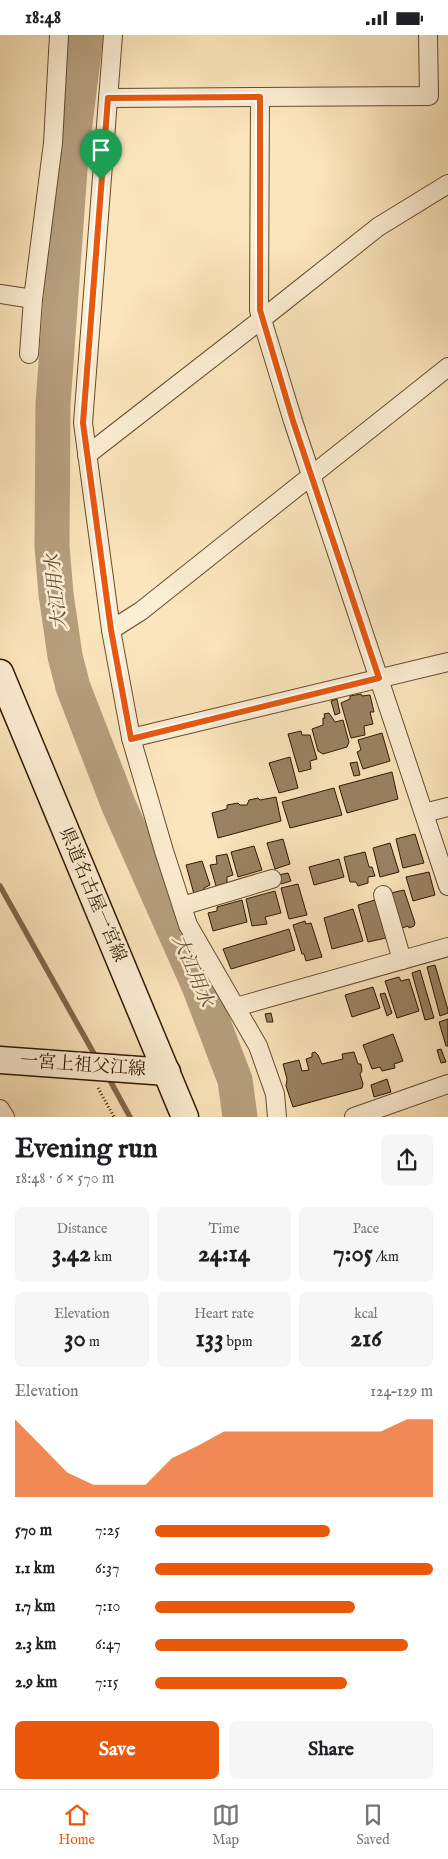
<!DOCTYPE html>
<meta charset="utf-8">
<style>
body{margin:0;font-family:"IM FELL English","Noto Serif JP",serif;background:#f6f6f6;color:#202124;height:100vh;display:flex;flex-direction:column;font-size:19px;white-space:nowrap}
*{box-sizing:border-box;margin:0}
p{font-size:16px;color:#757577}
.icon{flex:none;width:28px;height:28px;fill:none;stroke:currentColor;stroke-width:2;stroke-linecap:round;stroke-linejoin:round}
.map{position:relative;height:1082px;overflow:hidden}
.side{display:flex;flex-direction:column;background:#fff;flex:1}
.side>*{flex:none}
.pin{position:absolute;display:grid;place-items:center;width:42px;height:42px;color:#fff;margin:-51px -21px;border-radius:50% 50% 50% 0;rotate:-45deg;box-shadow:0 0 5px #0007}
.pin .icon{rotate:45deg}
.round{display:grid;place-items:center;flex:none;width:52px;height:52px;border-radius:8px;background:#f6f6f6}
.headline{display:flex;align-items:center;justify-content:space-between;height:85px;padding:0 15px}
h1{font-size:28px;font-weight:800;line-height:38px}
.metrics{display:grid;grid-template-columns:repeat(3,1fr);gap:8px;height:85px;padding:5px 15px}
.metrics div{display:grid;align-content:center;border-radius:8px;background:#f6f6f6;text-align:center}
.metrics b{font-size:25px;font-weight:800}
.metrics small{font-size:14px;font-weight:400}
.metrics p{font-size:14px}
.chart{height:140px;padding:10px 15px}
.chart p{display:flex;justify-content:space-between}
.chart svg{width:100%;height:90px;margin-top:5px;fill:#ea580c;opacity:.7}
.primary-button{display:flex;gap:10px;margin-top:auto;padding:10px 15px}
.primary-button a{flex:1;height:58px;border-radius:8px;background:#ea580c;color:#fff;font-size:20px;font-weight:800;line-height:58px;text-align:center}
.primary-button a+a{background:#f6f6f6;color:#202124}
ul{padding:0 15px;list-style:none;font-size:16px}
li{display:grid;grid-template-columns:80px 60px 1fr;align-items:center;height:38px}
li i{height:12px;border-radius:6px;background:#ea580c}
.status{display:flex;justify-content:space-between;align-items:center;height:35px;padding:0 25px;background:#fff;direction:ltr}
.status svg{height:14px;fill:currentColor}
.tab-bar{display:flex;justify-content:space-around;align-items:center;height:70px;border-top:1px solid #e0e0e0;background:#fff;font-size:14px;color:#757577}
.tab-bar a{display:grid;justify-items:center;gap:2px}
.tab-bar .active{color:#ea580c}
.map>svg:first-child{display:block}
</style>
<div class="status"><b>18:48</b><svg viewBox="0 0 49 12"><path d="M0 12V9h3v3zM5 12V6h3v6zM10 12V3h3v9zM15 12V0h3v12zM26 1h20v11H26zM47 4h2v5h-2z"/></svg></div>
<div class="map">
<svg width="448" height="1082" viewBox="0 0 448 1082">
<rect width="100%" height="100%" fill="#fbe5bc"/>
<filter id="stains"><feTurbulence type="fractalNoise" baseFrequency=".004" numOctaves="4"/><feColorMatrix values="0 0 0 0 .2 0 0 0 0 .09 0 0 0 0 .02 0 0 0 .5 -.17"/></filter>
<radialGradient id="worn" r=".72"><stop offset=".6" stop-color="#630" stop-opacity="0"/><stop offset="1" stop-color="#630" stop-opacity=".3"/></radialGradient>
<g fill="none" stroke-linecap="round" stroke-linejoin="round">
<g stroke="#81694c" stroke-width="5.5">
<polyline points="0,851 97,1024"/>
<polyline points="107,1040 130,1082"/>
</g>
<polyline stroke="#b69f7d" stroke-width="35" points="86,0 71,121 53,369 52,511 56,559 65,621 73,652 119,771 199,951 235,1045 240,1082"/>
</g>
<g fill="#9a8363" stroke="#311802">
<polygon points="361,659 362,661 370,660 374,677 370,677 373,689 364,691 365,700 351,703 341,668 350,664 350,661"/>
<polygon points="337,664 340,678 335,680 331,666"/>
<polygon points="329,678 335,687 343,685 349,707 347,712 323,719 318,716 312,694 323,690 323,683 325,683 324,679"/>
<polygon points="301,696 302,700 310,700 317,724 310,726 311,734 299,737 288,699"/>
<polygon points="382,698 390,726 363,734 357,717 361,715 358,705"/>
<polygon points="290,722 298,753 279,758 269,728"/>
<polygon points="357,727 360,740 354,741 350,728"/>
<polygon points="392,737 398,764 347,778 339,751"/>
<polygon points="334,753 342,780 290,793 282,767"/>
<polygon points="276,762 281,786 218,803 212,778 227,774 227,770 238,768 240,770 247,770 249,765 258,763 260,765"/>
<polygon points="415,799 424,828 403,833 396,804"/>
<polygon points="283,804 290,829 275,834 267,808"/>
<polygon points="390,808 399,837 380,842 373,813"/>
<polygon points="254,811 262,835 238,842 231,817"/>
<polygon points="365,817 369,832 372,832 375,841 368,842 368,848 358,851 356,847 350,847 344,822"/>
<polygon points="227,819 233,840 227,842 227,848 216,851 210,830 217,829 216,821"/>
<polygon points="339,824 344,842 314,850 309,832"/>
<polygon points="202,826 210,850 204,853 204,856 194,859 186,830"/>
<polygon points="429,837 435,860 413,866 406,842"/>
<polygon points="288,838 291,846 281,849 278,840"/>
<polygon points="298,849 307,880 289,884 281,853"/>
<polygon points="404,855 415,888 414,891 409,893 408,891 402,893 391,858"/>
<polygon points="275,856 281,878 265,882 267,889 252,891 246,864"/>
<polygon points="242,865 247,887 213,896 208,878 217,876 217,872"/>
<polygon points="375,865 386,903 368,907 358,870"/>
<polygon points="353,874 363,906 332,914 324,883"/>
<polygon points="305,886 306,889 311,888 322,922 306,926 304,919 302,919 293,890"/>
<polygon points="289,894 295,915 231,934 223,914"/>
<polygon points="435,930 448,975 448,978 440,981 427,932"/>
<polygon points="420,935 434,983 425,985 412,938"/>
<polygon points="399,942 401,946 409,944 419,976 397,983 385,946"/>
<polygon points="373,952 380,973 352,982 345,960"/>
<polygon points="385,958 392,978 387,981 380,959"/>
<polygon points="271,978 273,987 267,987 265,979"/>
<polygon points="448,984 448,1011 446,1011 439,987"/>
<polygon points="393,999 403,1026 394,1029 395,1033 382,1036 380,1032 372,1034 363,1010"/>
<polygon points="441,1014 446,1027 441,1028 437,1015"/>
<polygon points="315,1017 318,1020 322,1029 343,1024 342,1019 354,1017 358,1029 361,1029 362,1036 360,1039 363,1049 362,1053 293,1072 286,1051 287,1044 283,1029 299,1025 302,1036 309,1035 306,1024 312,1022 312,1018"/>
<polygon points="387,1044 391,1057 374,1062 371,1050"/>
</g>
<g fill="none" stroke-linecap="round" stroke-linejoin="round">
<defs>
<g id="street">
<polyline points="113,0 83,388 111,595 131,703 164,816 188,890 258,1011 275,1059 277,1082"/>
<polyline points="260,62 259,275 293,386 448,851"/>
<polyline points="108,63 429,61 428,0"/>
<polyline points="0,259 33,264"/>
<polyline points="29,319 33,264 53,108 59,0"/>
<polyline points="87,420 262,284 378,192 448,149"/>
<polyline points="111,595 141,576 448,332"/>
<polyline points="131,703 448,627"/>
<polyline points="424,778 448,772"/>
<polyline points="383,860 402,925"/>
<polyline points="182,871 272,844"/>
<polyline points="236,972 448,912"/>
<polyline points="0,1074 5,1082"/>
<polyline points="354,1082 448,1049"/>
</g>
<g id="secondary">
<polyline points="0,638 185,1082"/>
<polyline points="0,1025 167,1037"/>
</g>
</defs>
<use href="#street" stroke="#644b30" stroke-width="20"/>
<use href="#secondary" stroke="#311802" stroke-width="29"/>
<polyline stroke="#311802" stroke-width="3" stroke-dasharray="1 2.5" stroke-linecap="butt" points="98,1053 114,1082"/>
<use href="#street" stroke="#fceed3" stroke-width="18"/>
<use href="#secondary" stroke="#fceed3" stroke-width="26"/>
</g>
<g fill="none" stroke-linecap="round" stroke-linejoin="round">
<defs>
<polygon id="route" points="260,62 260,275 293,386 379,643 131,704 111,595 83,388 108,63"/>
</defs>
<use href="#route" stroke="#fff" stroke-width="10"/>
<use href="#route" stroke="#ea580c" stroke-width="6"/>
</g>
<g text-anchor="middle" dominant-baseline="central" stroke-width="5" stroke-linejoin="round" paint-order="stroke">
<g font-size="18" fill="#311802" stroke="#fceed3">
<text transform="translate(92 860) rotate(67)">県道名古屋一宮線</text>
<text transform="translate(83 1031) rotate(4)">一宮上祖父江線</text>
</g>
<g font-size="19" font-style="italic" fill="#664e33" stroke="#fceed3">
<text transform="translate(57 557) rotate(-96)">大江用水</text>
<text transform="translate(192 936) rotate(67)">大江用水</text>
</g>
</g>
<rect width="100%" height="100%" filter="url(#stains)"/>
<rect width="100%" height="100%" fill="url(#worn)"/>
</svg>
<div class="pin" style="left:101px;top:145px;background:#1e9e55"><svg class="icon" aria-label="arrive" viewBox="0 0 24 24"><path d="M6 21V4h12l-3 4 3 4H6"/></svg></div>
</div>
<section class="side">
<div class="headline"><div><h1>Evening run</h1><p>18:48 · 6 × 570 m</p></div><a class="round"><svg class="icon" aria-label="share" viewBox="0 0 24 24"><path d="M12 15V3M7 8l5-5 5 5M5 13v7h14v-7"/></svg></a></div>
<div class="metrics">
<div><p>Distance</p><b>3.42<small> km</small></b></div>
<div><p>Time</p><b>24:14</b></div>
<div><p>Pace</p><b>7:05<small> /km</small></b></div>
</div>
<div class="metrics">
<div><p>Elevation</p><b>30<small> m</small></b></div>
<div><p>Heart rate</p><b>133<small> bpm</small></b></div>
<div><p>kcal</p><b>216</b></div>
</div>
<div class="chart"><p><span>Elevation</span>124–129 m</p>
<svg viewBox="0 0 160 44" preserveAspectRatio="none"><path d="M0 44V6L10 19L20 32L30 38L40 38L50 38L60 25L70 19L80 12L90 12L100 12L110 12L120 12L130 12L140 12L150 6L160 6V44z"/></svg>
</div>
<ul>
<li><b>570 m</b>7:25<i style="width:63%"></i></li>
<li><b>1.1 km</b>6:37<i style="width:100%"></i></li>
<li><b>1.7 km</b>7:10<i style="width:72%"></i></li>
<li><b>2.3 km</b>6:47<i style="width:91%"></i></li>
<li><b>2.9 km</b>7:15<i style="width:69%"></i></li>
</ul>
<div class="primary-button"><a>Save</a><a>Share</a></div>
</section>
<nav class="tab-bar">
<a class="active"><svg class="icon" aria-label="home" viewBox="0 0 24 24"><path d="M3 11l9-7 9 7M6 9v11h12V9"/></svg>Home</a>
<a><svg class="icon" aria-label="map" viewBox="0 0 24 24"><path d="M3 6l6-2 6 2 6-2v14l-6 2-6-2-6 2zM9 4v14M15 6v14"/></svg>Map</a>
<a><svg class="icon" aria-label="saved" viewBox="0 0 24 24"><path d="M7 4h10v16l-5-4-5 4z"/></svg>Saved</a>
</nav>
